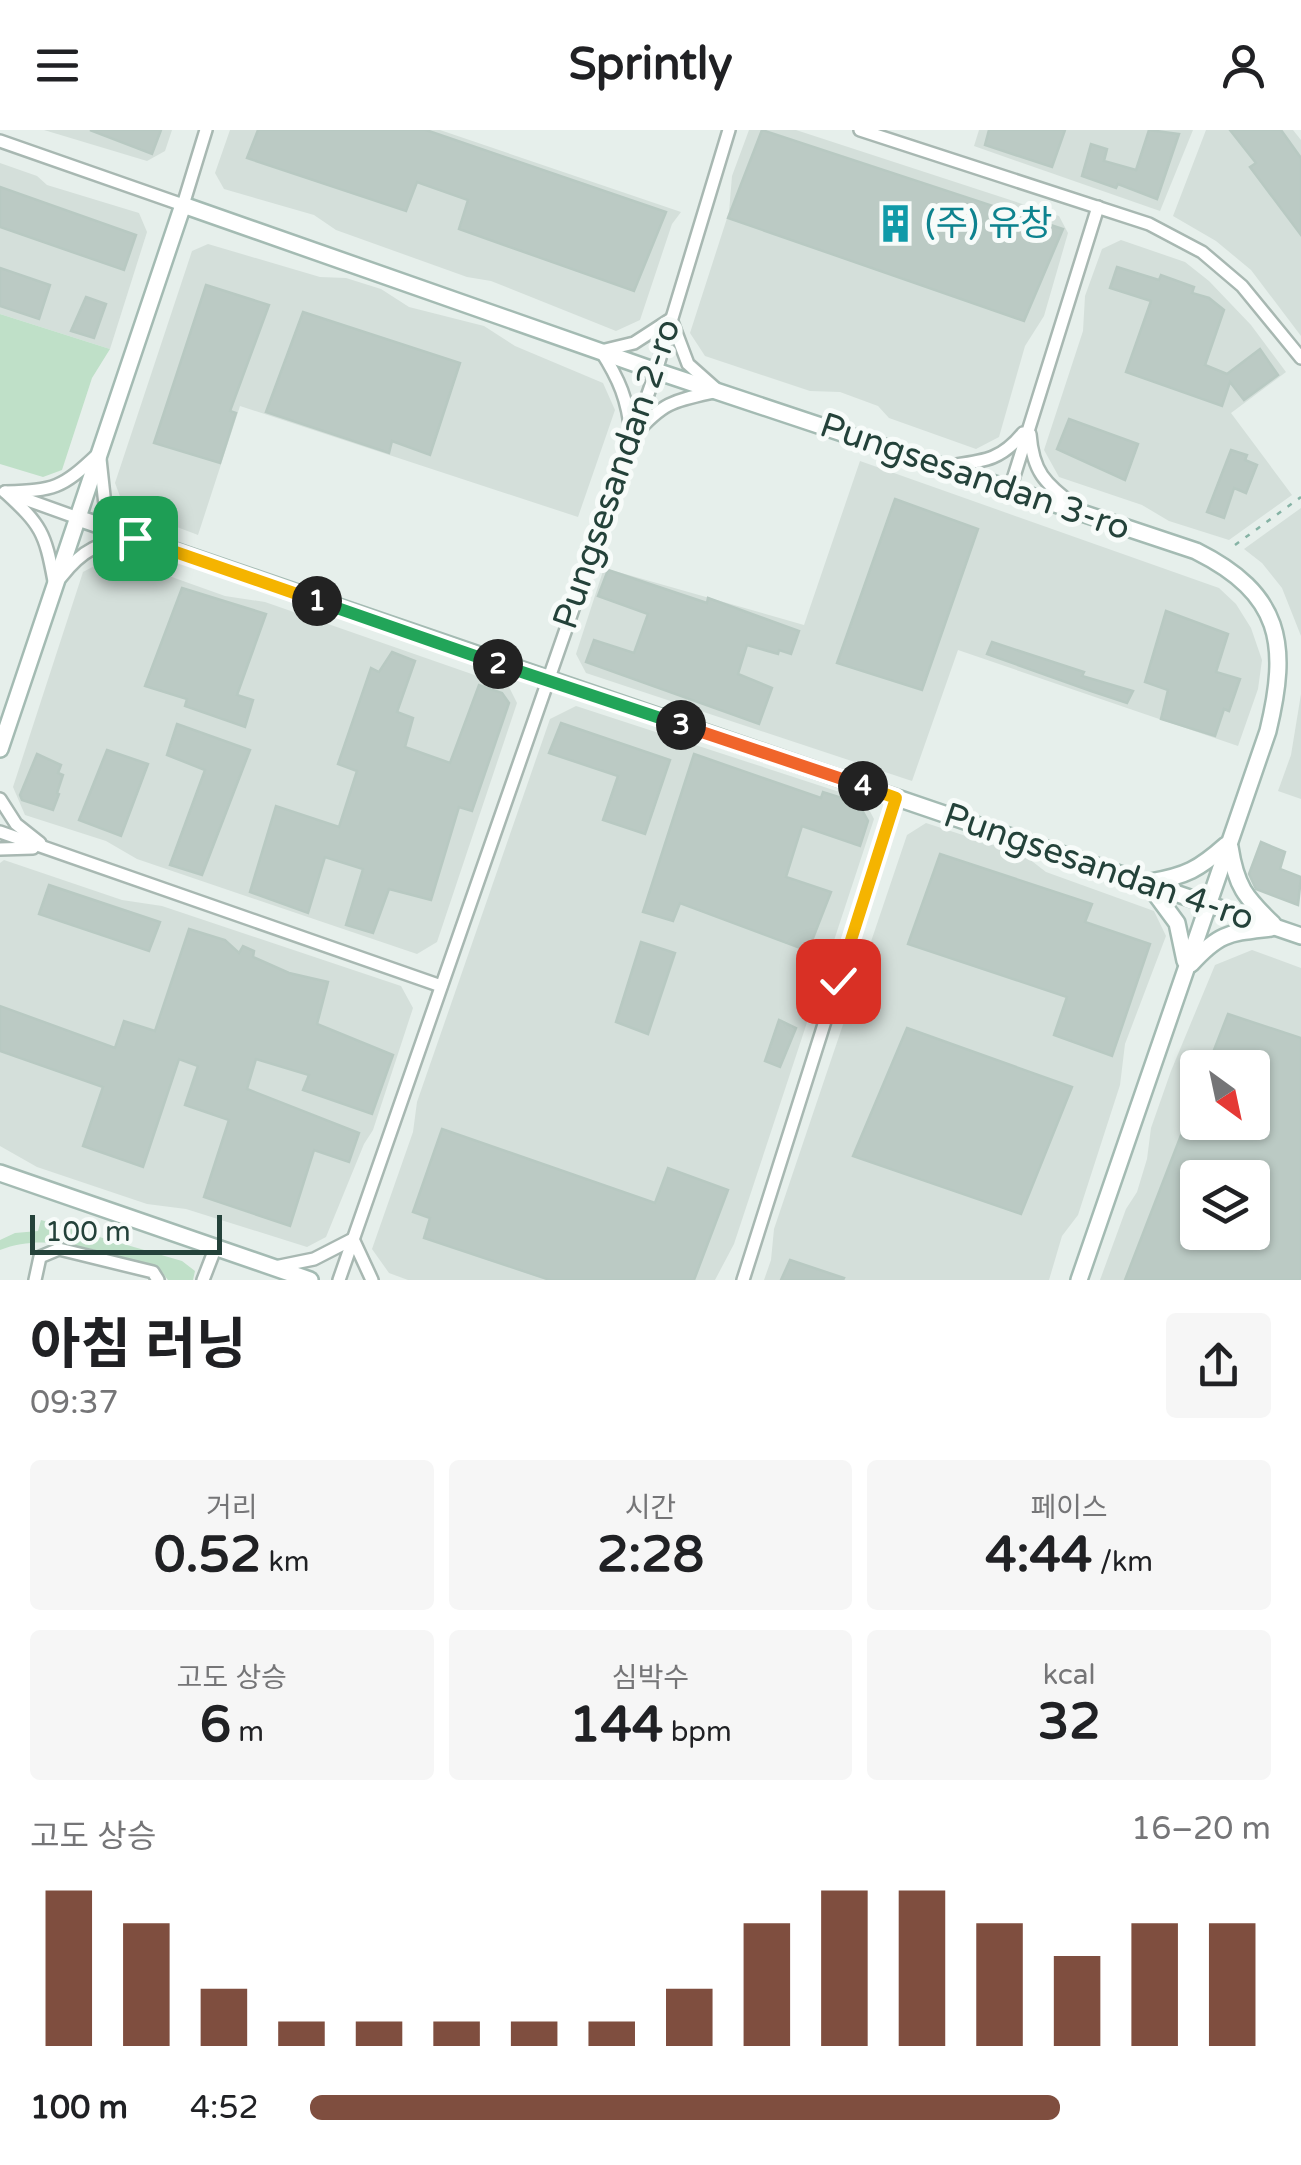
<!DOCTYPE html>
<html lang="ko">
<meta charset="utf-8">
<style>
body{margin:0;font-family:"Varela Round","Noto Sans KR",sans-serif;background:#f6f6f6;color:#202124;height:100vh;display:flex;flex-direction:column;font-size:38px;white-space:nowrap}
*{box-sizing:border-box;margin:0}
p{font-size:32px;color:#757577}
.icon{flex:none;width:55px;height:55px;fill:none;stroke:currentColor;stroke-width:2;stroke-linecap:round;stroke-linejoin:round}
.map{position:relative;height:1150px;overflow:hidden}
.panel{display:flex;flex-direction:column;background:#fff;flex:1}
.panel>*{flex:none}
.needle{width:65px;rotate:147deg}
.buttons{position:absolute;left:1180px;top:920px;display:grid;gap:20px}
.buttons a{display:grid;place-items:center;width:90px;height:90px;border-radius:10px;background:#fff;box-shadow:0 2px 8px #0004;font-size:50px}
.scale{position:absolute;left:30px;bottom:25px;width:192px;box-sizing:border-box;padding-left:10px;border:5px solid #24423a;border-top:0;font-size:28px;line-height:35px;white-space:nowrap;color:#24423a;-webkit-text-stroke:8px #f7fbf9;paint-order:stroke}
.pin{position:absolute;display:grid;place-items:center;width:85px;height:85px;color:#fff;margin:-42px;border-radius:20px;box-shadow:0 5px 15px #0006}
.km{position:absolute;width:50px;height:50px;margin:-25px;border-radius:50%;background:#222;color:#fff;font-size:28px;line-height:50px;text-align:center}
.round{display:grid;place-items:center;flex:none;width:105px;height:105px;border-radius:10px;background:#f6f6f6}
.head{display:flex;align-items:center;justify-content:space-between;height:170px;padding:0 30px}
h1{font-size:55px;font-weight:700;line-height:75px}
.stats{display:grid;grid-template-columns:repeat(3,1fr);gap:15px;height:170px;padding:10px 30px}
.stats div{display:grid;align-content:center;border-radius:10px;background:#f6f6f6;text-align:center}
.stats b{font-size:50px;font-weight:700}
.stats small{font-size:28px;font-weight:400}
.stats p{font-size:28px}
.chart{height:280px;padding:20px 30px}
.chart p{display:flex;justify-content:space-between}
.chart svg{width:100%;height:180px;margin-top:10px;stroke:#7f4e3f;stroke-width:6}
ul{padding:0 30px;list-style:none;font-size:32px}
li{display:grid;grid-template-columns:160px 120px 1fr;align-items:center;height:75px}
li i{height:25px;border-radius:12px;background:#7f4e3f}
header{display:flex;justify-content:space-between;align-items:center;height:130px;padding:0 30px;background:#fff;font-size:45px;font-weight:700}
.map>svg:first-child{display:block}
</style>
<header><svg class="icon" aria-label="menu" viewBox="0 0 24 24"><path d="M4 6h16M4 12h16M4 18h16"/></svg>Sprintly<svg class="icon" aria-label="person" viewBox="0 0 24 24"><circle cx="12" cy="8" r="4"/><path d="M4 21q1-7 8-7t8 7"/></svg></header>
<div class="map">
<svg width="1301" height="1150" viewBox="0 0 1301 1150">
<rect width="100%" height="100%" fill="#e6efeb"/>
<g fill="#d4dfda" fill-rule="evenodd">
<polygon points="44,0 172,0 165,21 147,31"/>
<polygon points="230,0 440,0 681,82 672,94 640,190 616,201 491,151 467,147 336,100 314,85 224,59 215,43"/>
<polygon points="749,0 796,0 1059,86 1068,103 1044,186 1025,216 999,307 976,319 889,288 878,276 840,262 810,261 705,226 690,203 729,82 732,46"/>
<polygon points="979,0 1193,0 1160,81 974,16"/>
<polygon points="1206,0 1293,0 1301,10 1301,206 1251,140 1216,111 1173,86"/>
<polygon points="0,33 37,46 47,55 139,83 147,102 110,219 0,184"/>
<polygon points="1121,110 1185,132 1209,151 1251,195 1286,242 1231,283 1292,365 1229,410 1169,391 1142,375 1059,347 1044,320 1083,201 1085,166 1102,119"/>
<polygon points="208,114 320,147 346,148 381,159 409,177 484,196 515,216 603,253 615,280 578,387 240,276 198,405 124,377 115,353 192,121"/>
<polygon points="860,331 1219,458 1236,474 1251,498 1262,530 1258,559 1238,616 958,520 912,651 586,543 576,524 604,438 804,495"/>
<polygon points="1301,378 1301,506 1282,458 1262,433 1244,419"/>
<polygon points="113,426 225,466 265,472 509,557 517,573 437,812 417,824 137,729 106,711 25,685 13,657 83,442"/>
<polygon points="1301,564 1301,669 1278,661 1291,625"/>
<polygon points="576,576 864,670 874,689 734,1114 715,1150 408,1150 389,1143 372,1119 413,1002 417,972 550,589"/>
<polygon points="926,693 1024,725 1046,742 1154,781 1166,806 1125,914 1120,955 1078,1085 1062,1106 1049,1150 764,1150 771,1130 774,1099 907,705"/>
<polygon points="4,730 122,770 162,776 401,856 413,878 373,1000 364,1014 326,1107 307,1117 186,1079 147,1074 37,1037 0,1016 0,733"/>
<path d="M1252,820L1301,838V1150H1100L1126,1079L1137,1062L1147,1029L1151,998L1171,941L1215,835ZM1198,938H1252V992H1198ZM1198,1048H1252V1102H1198Z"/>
</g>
<g fill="#bfe0c8">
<polygon points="0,184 110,219 92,248 62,340 43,347 0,334"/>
<path d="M41,1090L182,1131L195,1141L193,1150H168L159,1138C109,1125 50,1100 0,1120V1110L15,1103L38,1101Z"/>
</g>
<g fill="#bbcac4" stroke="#b8c9c2" stroke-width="2.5" fill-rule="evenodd">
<polygon points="90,0 161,0 152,24"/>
<polygon points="258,0 426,0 666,82 634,161 459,99 468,70 417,52 406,81 247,28"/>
<polygon points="762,0 1063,99 1024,191 728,88"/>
<polygon points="989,0 1065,0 1052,37 985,15"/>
<polygon points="1149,0 1179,4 1157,69 1118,54 1116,58 1082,46 1091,14 1107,19 1104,31 1136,40"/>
<polygon points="1230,0 1281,0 1301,28 1301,105 1250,37 1256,33"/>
<polygon points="0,57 136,105 124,140 0,97"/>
<polygon points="1117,137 1159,150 1161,145 1194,157 1192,163 1209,168 1224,180 1205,235 1227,244 1260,219 1278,245 1244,270 1230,252 1222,276 1126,242 1151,171 1110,158"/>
<polygon points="0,138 50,155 39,189 0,176"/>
<polygon points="206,155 269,175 230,281 236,283 220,333 154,313"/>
<polygon points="86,167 106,174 94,208 71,201"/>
<polygon points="303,182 460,233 430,325 392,311 389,323 266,282"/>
<polygon points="1069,289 1138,314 1125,350 1057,319"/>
<polygon points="1231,320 1247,325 1245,330 1257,335 1246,363 1234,358 1224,388 1207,382"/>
<polygon points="895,369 978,399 922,560 837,533"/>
<polygon points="608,440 707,473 708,468 799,501 791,524 779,520 778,524 747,515 738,544 772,558 759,594 586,532 594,510 634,523 648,484 598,466"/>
<polygon points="182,458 266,484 237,565 253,570 245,597 185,576 187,569 145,556"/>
<polygon points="1166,481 1228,504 1216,542 1240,549 1229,581 1224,579 1215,606 1161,589 1168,560 1145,552"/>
<polygon points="992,512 1084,542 1082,546 1133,561 1127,573 1091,561 987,524"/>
<polygon points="392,522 415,531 397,582 413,588 405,617 450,633 479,555 502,563 509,573 472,681 459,677 431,770 389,759 373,803 346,795 363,739 325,727 308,783 250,762 276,676 339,697 357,641 338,634 371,538 379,542"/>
<polygon points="561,593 670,630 645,704 603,690 618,646 549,623"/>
<polygon points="177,594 250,620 202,745 170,735 205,640 167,625"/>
<polygon points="107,620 148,634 121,706 79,690"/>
<polygon points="37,624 61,635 58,643 63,645 57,663 59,664 53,680 22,670 20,665"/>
<polygon points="694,624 821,668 823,662 858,673 868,691 860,716 802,696 786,747 831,762 808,821 680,773 673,791 643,782"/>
<polygon points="1261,712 1285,722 1280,739 1301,747 1298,775 1256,759 1249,744"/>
<polygon points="940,724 1092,774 1085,792 1150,814 1112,926 1054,905 1067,867 908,814"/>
<polygon points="49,755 160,792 149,821 39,784"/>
<polygon points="189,799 225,810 239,823 243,816 254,821 253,827 289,843 328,852 317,894 393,925 372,984 303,960 309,945 256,929 247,959 359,1003 349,1032 314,1020 290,1096 204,1067 229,990 185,975 198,936 179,929 143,1037 83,1016 103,957 0,921 0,876 115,918 124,891 155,901"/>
<polygon points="641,812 675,823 648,904 616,892"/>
<path d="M1228,884L1301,908V1150H1125L1197,964L1198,992H1252V938H1207ZM1198,1048H1252V1102H1198Z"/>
<polygon points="779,890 796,898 780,937 765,931"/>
<polygon points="907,898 1072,957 1021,1084 853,1026"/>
<polygon points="442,999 655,1073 668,1038 728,1060 694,1150 550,1150 424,1108 430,1088 413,1082"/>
<polygon points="790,1130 844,1148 843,1150 781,1150"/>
</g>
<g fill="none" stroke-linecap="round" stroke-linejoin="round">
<defs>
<g id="street">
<polyline points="860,0 1149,94 1202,122 1242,156 1301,228"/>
<polyline points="0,11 183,75 206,0"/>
<path d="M636,303C664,272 673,271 714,262"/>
<path d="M631,304C628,270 619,249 601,221L634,213L671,189L688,234L715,258"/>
<path d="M1030,304C1033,344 1046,353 1076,377"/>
<polyline points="100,329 105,375 132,405"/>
<path d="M948,336C983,331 1000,331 1023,303"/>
<polyline points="1010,359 1098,77"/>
<path d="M5,362C41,395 45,402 54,451"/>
<path d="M5,362C55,360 61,359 98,324"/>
<polyline points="11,364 78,388"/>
<path d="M61,447C84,418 97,414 134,408"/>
<polyline points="0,669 16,694 40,713"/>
<polyline points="0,702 441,856"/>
<polyline points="0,719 33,718"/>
<polyline points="275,1137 314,1129 353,1109 372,1150"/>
<polyline points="35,1150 40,1127 59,1119 153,1142 158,1150"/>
<polyline points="203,1150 215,1119"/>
<polyline points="339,1150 656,241 729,0"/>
<polyline points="743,1150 896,667"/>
</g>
<g id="secondary">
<polyline points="78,388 1301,806"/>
<path d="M0,619L183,75L656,241L1196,421C1282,464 1289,514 1268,601L1079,1150"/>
<path d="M1230,717C1236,756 1245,767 1273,794"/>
<path d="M1150,752C1186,746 1199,739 1226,715"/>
<polyline points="1149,755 1177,793 1185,831"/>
<path d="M1191,834C1220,802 1230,803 1271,798"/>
<polyline points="0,1043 310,1150"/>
</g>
</defs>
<use href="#street" stroke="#a8b8b2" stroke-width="16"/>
<use href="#secondary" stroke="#a4bbb3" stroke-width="20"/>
<polyline stroke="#86b3a5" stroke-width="2.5" stroke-dasharray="5 8" stroke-linecap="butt" points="1235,415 1301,367"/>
<use href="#street" stroke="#fff" stroke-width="11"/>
<use href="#secondary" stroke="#fff" stroke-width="15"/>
</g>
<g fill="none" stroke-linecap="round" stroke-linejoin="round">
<defs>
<polyline id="split-1" points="135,408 317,471"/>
<polyline id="split-2" points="317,471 498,534"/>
<polyline id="split-3" points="498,534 681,595"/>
<polyline id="split-4" points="681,595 863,656"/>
<polyline id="split-5" points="838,851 896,668 863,656"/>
</defs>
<use href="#split-1" stroke="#fff" stroke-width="20"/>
<use href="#split-2" stroke="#fff" stroke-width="20"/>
<use href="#split-3" stroke="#fff" stroke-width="20"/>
<use href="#split-4" stroke="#fff" stroke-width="20"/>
<use href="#split-5" stroke="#fff" stroke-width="20"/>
<use href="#split-1" stroke="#f5b400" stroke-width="12"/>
<use href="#split-2" stroke="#22a559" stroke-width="12"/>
<use href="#split-3" stroke="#22a559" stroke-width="12"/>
<use href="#split-4" stroke="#f0652b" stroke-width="12"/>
<use href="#split-5" stroke="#f5b400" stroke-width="12"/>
</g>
<defs>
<symbol id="building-bare" viewBox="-9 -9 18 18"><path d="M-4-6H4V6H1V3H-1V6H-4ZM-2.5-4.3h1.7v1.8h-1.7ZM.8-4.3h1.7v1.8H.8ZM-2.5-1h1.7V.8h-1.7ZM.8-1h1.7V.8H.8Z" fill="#0f9aa8" stroke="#f7fbf9" stroke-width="2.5" paint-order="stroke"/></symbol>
</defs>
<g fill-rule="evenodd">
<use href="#building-bare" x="868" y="66" width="55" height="55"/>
</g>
<g text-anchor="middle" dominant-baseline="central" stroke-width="10" stroke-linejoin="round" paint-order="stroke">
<g font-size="35" fill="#0d838f" stroke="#f7fbf9" text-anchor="start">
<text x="925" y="94">(주) 유창</text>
</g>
<g font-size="35" fill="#24423a" stroke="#f7fbf9">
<text transform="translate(617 344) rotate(-71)">Pungsesandan 2-ro</text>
<text transform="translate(975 347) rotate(19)">Pungsesandan 3-ro</text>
<text transform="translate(1099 737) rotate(19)">Pungsesandan 4-ro</text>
</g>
</g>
</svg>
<div class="buttons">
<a><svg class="needle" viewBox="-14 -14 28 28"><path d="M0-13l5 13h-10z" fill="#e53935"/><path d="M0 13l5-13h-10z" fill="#757577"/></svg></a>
<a><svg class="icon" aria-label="layers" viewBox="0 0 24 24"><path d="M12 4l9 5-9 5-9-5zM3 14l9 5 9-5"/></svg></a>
</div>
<div class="scale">100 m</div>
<div class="pin" style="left:135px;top:408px;background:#1e9e55"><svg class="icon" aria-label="arrive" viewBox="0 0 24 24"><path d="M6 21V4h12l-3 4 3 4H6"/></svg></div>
<div class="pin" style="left:838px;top:851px;background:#d93025"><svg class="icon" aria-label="check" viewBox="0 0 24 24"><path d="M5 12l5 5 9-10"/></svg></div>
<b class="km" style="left:317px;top:471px">1</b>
<b class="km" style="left:498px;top:534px">2</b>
<b class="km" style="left:681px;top:595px">3</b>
<b class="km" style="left:863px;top:656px">4</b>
</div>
<section class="panel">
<div class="head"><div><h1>아침 러닝</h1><p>09:37</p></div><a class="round"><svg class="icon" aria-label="share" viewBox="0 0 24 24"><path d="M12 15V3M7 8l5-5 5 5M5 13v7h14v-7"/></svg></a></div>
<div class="stats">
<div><p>거리</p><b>0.52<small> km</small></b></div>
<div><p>시간</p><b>2:28</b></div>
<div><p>페이스</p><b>4:44<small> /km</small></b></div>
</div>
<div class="stats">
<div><p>고도 상승</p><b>6<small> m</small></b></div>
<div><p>심박수</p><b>144<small> bpm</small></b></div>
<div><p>kcal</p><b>32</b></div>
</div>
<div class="chart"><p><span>고도 상승</span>16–20 m</p>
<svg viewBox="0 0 160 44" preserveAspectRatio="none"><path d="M5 44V6M15 44V14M25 44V30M35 44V38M45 44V38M55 44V38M65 44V38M75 44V38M85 44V30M95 44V14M105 44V6M115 44V6M125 44V14M135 44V22M145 44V14M155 44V14"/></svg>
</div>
<ul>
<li><b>100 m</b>4:52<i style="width:78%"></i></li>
</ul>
</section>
